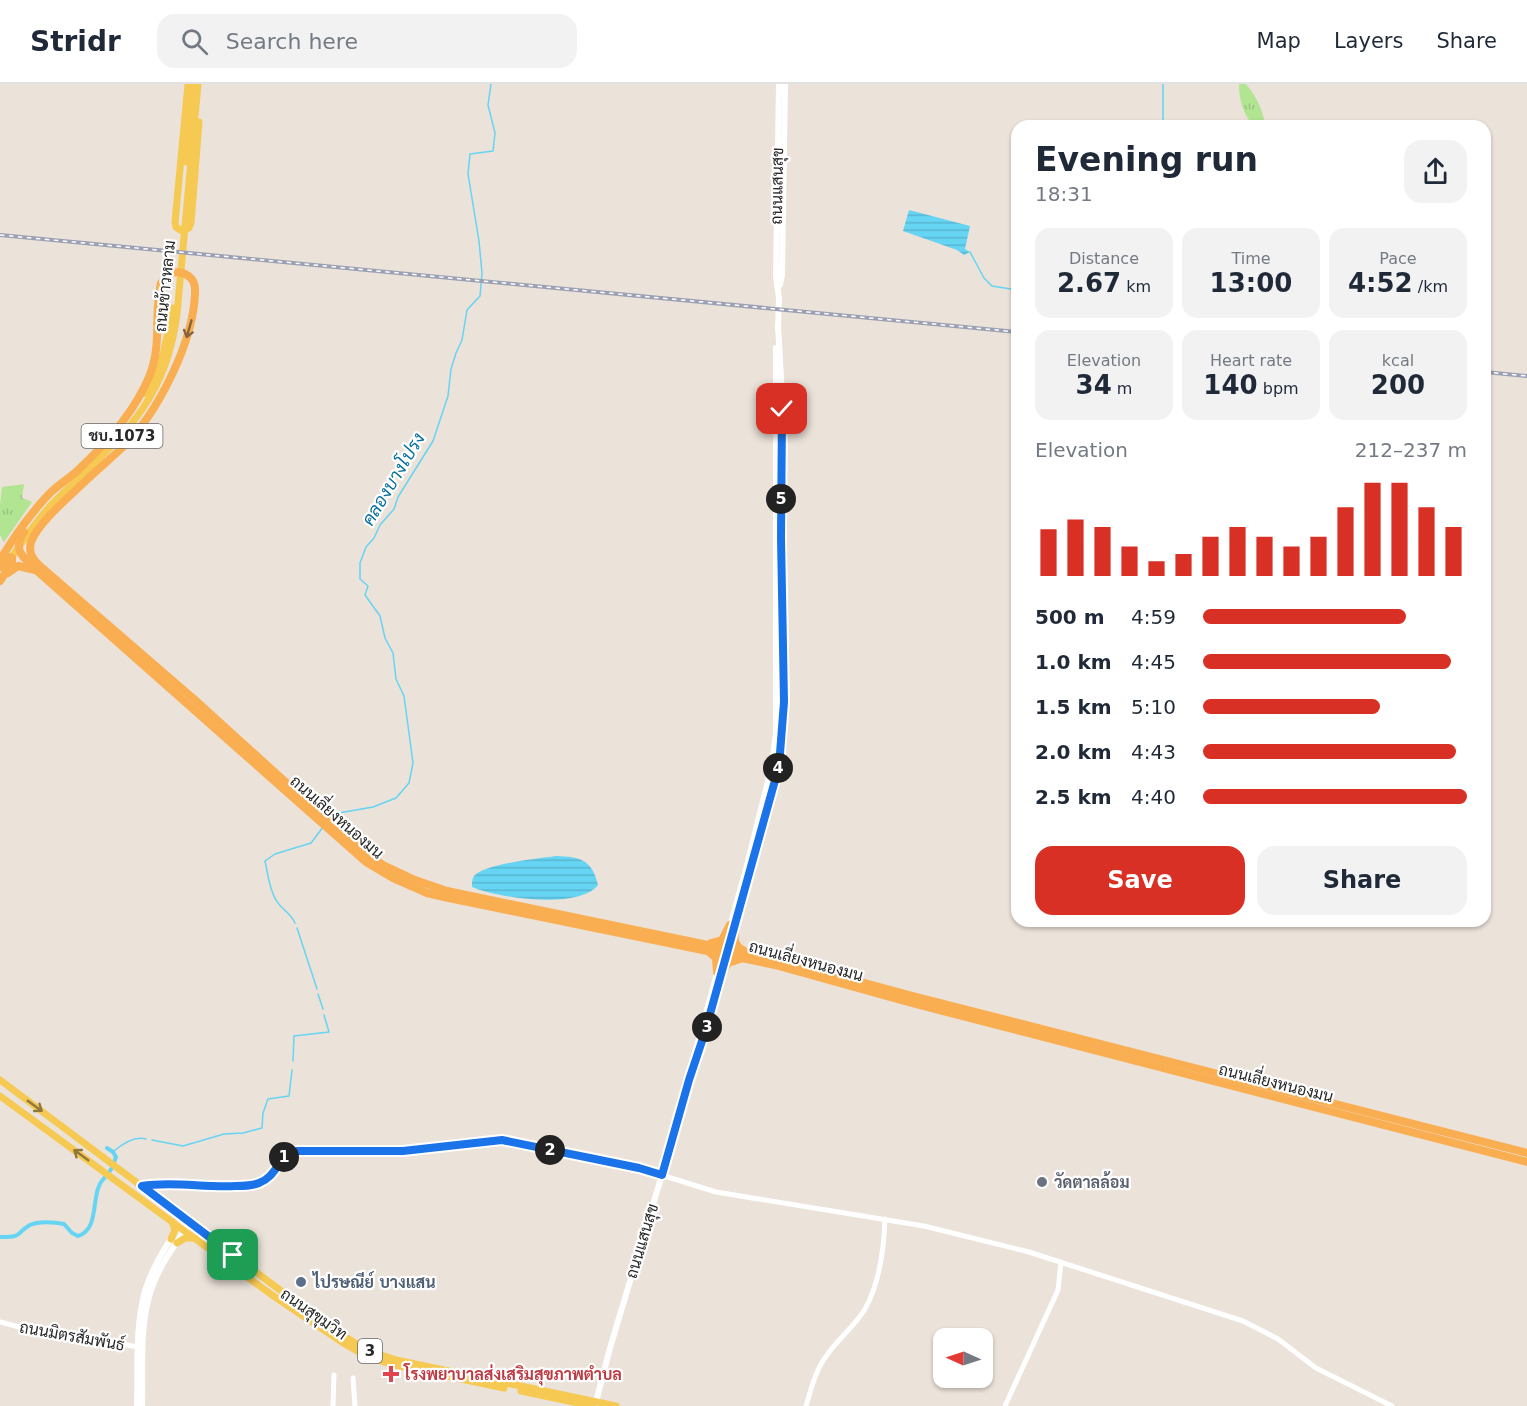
<!DOCTYPE html>
<meta charset="utf-8">
<style>
body{margin:0;font-family:"DejaVu Sans",Sarabun,sans-serif;background:#f2f2f3;color:#1f2937;height:100vh;display:flex;flex-direction:column;font-size:22px;white-space:nowrap}
*{box-sizing:border-box;margin:0}
p{font-size:20px;color:#747a83}
.icon{flex:none;width:33px;height:33px;fill:none;stroke:currentColor;stroke-width:2;stroke-linecap:round;stroke-linejoin:round}
.map{position:relative;flex:1;overflow:hidden}
.sheet{position:absolute;left:1011px;top:36px;width:480px;height:807px;display:flex;flex-direction:column;background:#fff;border-radius:18px;box-shadow:0 2px 4px #0004}
.sheet>*{flex:none}
.needle{width:39px;rotate:273deg}
.controls{position:absolute;left:933px;top:1244px;display:grid;gap:12px}
.controls a{display:grid;place-items:center;width:60px;height:60px;border-radius:12px;background:#fff;box-shadow:0 2px 4px #0004;font-size:30px}
.pin{position:absolute;display:grid;place-items:center;width:51px;height:51px;color:#fff;margin:-26px;border-radius:12px;box-shadow:0 3px 9px #0006}
.km{position:absolute;width:30px;height:30px;margin:-15px;border-radius:50%;background:#222;color:#fff;font-size:16px;line-height:30px;text-align:center}
.round{display:grid;place-items:center;flex:none;width:63px;height:63px;border-radius:18px;background:#f2f2f3}
.headline{display:flex;align-items:center;justify-content:space-between;height:102px;padding:0 24px}
h1{font-size:33px;font-weight:700;line-height:45px}
.metrics{display:grid;grid-template-columns:repeat(3,1fr);gap:9px;height:102px;padding:6px 24px}
.metrics div{display:grid;align-content:center;border-radius:15px;background:#f2f2f3;text-align:center}
.metrics b{font-size:26px;font-weight:700}
.metrics small{font-size:16px;font-weight:400}
.metrics p{font-size:16px}
.chart{height:168px;padding:12px 24px}
.chart p{display:flex;justify-content:space-between}
.chart svg{width:100%;height:108px;margin-top:6px;stroke:#d93025;stroke-width:6}
.action{display:flex;gap:12px;margin-top:auto;padding:12px 24px}
.action a{flex:1;height:69px;border-radius:18px;background:#d93025;color:#fff;font-size:24px;font-weight:700;line-height:69px;text-align:center}
.action a+a{background:#f2f2f3;color:#1f2937}
ul{padding:0 24px;list-style:none;font-size:20px}
li{display:grid;grid-template-columns:96px 72px 1fr;align-items:center;height:45px}
li i{height:15px;border-radius:8px;background:#d93025}
header{display:flex;align-items:center;gap:36px;box-sizing:border-box;height:84px;padding:0 30px;background:#fff;border-bottom:2px solid #e0e1e3}
header strong{font-size:28px}
nav{display:flex;gap:33px;margin-inline-start:auto;font-size:21px}
.search{width:420px;height:54px;background:#f2f2f3;display:flex;align-items:center;gap:15px;box-sizing:border-box;padding:0 21px;border-radius:18px;color:#747a83;font-size:22px}
.map>svg:first-child{display:block}
</style>
<header>
<strong>Stridr</strong>
<div class="search"><svg class="icon" aria-label="search" viewBox="0 0 24 24"><circle cx="10" cy="10" r="6"/><path d="M15 15l6 6"/></svg>Search here</div>
<nav><a>Map</a><a>Layers</a><a>Share</a></nav>
</header>
<div class="map">
<svg width="1527" height="1322" viewBox="0 0 1527 1322">
<defs>
<pattern id="grass-tufts" width="24" height="20" patternUnits="userSpaceOnUse" patternTransform="scale(1.5)"><rect width="24" height="20" fill="#b2e592"/><path d="M3 7l-1-3M5 7V3M7 7l1-3M15 17l-1-3M17 17v-4M19 17l1-3" fill="none" stroke="#99c47e"/></pattern>
<pattern id="water-rules" width="6" height="5" patternUnits="userSpaceOnUse" patternTransform="scale(1.5)"><rect width="6" height="5" fill="#66d4f3"/><path d="M0 2.5h6" fill="none" stroke="#58b6d0"/></pattern>
</defs>
<rect width="100%" height="100%" fill="#ebe2d9"/>
<g fill="url(#grass-tufts)">
<path d="M1239,0H1246C1257,13 1263,26 1265,42H1253C1243,29 1239,16 1239,0Z"/>
<polygon points="24,400 22,414 32,418 4,458 0,451 0,421 2,403"/>
</g>
<g fill="url(#water-rules)">
<polygon points="909,126 970,142 965,165 970,168 964,171 957,166 903,147"/>
<path d="M556,772C580,773 592,775 598,801C578,826 498,814 472,803C472,798 472,793 476,790C491,779 536,775 556,772Z"/>
</g>
<g fill="none" stroke-linecap="round" stroke-linejoin="round">
<g stroke="#66d4f3" stroke-width="1.5">
<polyline points="1163,0 1163,38 1165,42"/>
<polyline points="970,168 984,194 992,202 1011,205 1017,213"/>
<polyline points="330,734 333,730 373,723 396,714 409,699 413,679 404,612 396,595 393,569 385,554 380,532 365,511 368,502 360,495 360,479 366,463 374,454 380,441 394,425 398,413 433,357 448,312 451,285 456,269 462,256 467,226 480,212 482,189 479,157 468,90 470,70 493,67 495,49 488,21 491,0"/>
<path d="M295,839C291,829 281,825 276,816C269,805 268,790 265,777L275,770L311,759L323,743"/>
<polyline points="297,844 317,905"/>
<polyline points="318,910 323,925"/>
<polyline points="293,977 294,952 329,948 324,931"/>
<polyline points="152,1056 183,1062 224,1050 243,1049 262,1044 263,1029 268,1015 289,1012 292,986"/>
<path d="M113,1068C122,1060 134,1052 146,1055"/>
</g>
<path stroke="#66d4f3" stroke-width="4" d="M0,1153C25,1153 14,1150 30,1141C38,1137 55,1138 64,1140L72,1149L78,1152C98,1146 92,1118 99,1102C101,1096 107,1092 110,1087C113,1083 114,1078 116,1073L113,1068L107,1064"/>
<g stroke="#fff" stroke-width="5">
<path d="M142,1102C178,1096 216,1107 252,1101C275,1098 275,1073 293,1068C327,1059 369,1069 403,1067C438,1065 474,1053 508,1057L639,1084L716,1108L924,1142L1029,1168L1243,1237L1278,1255L1316,1284L1392,1322"/>
<polyline points="0,1238 34,1247 139,1263"/>
<polyline points="353,1294 355,1322"/>
<polyline points="333,1322 334,1291"/>
<path d="M806,1322C811,1305 816,1285 827,1271C838,1255 855,1242 865,1225C879,1200 884,1163 885,1135"/>
<polyline points="1005,1322 1058,1206 1061,1178"/>
</g>
<g stroke="#fff" stroke-width="6">
<polyline points="780,201 782,191 785,0"/>
<polyline points="778,245 779,214 776,192 779,0"/>
<polyline points="728,868 777,690 783,653 784,618 781,454 782,311 778,242"/>
<polyline points="695,969 746,785 772,681 776,649 776,264"/>
<polyline points="596,1318 610,1264 723,887"/>
<path d="M137,1322C138,1285 135,1243 145,1207C153,1181 169,1156 185,1134"/>
<path d="M142,1322C143,1285 139,1242 151,1206C159,1182 176,1159 191,1138"/>
</g>
<g stroke="#f6c953" stroke-width="7">
<polyline points="188,0 175,138 176,143 182,147 189,144 191,139 199,38"/>
<polyline points="186,78 193,0"/>
<polyline points="146,310 163,271 173,224"/>
<path d="M8,478C22,459 35,438 52,420C114,358 165,325 177,230L198,0"/>
<polyline points="0,996 332,1245 367,1266 396,1276 616,1322"/>
<polyline points="0,1012 272,1211 345,1260 366,1272 390,1280 504,1304"/>
<polyline points="171,1155 175,1146 172,1138"/>
<polyline points="177,1159 185,1154 196,1154"/>
<polyline points="521,1307 592,1322"/>
</g>
<g stroke="#faae52" stroke-width="8">
<path d="M24,448C12,466 23,473 36,486L366,778L393,794L427,809L444,813L775,881L908,918L1527,1078"/>
<path d="M0,476C14,453 30,430 49,410C57,402 68,395 77,387C105,361 134,329 149,293C163,259 153,231 161,199L171,189C184,186 196,193 195,208C194,257 158,329 123,363C108,377 91,391 76,406C62,419 38,440 31,458C28,468 33,476 40,482L195,616L356,762L383,781L415,796L447,807L776,875L909,911L1527,1069"/>
<polyline points="0,483 8,473 12,474 12,478 0,497"/>
<polyline points="8,489 18,482 35,486"/>
<path d="M736,838C735,849 731,860 743,866"/>
<polyline points="711,859 722,856 730,841"/>
<polyline points="708,867 716,874 717,888"/>
<polyline points="722,890 728,879 740,875"/>
</g>
<defs>
<g id="rail">
<polyline points="0,151 1017,248"/>
<polyline points="1485,288 1527,292"/>
</g>
</defs>
<use href="#rail" stroke="#9ca0b4" stroke-width="4"/>
<use href="#rail" stroke="#fff" stroke-width="1.5" stroke-dasharray="4.5" stroke-linecap="butt"/>
</g>
<defs><path id="oneway-shaft" d="M-6 0H5M1.5-3L5.5 0L1.5 3" fill="none" stroke-width="1.6" stroke-linecap="round" stroke-linejoin="round" transform="scale(1.5)"/></defs>
<use stroke="#86643b" href="#oneway-shaft" transform="translate(189 245) rotate(106)"/>
<g stroke="#8f783e">
<use href="#oneway-shaft" transform="translate(35 1022) rotate(36)"/>
<use href="#oneway-shaft" transform="translate(81 1071) rotate(-144)"/>
</g>
<g fill="none" stroke-linecap="round" stroke-linejoin="round">
<defs>
<path id="route" d="M233,1171L142,1102C173,1097 205,1104 236,1102C244,1102 252,1102 259,1099C278,1092 276,1073 297,1067H403L502,1056L639,1084L662,1091L689,996L705,948L779,682L784,618L781,454L782,325"/>
</defs>
<use href="#route" stroke="#fff" stroke-width="12"/>
<use href="#route" stroke="#1a73e8" stroke-width="8"/>
</g>
<circle fill="#6b7280" stroke="#fff" stroke-width="2" cx="1042" cy="1098" r="6"/>
<circle fill="#5c6f8a" stroke="#fff" stroke-width="2" cx="301" cy="1198" r="6"/>
<path fill="#e0444e" stroke="#fff" stroke-width="2" d="M388 1281h6v6h6v6h-6v6h-6v-6h-6v-6h6z"/>
<g text-anchor="middle" dominant-baseline="central" stroke-width="4.5" stroke-linejoin="round" paint-order="stroke">
<g fill="#fff" stroke="#686868" stroke-width="1.5">
<rect x="81.5" y="340" width="81" height="24" rx="4.5"/>
<rect x="358" y="1255" width="24" height="24" rx="4.5"/>
</g>
<g font-size="15" font-weight="bold" fill="#282828">
<text x="122" y="352">ชบ.1073</text>
<text x="370" y="1267">3</text>
</g>
<g font-size="16" fill="#282828" stroke="#fff">
<text transform="translate(777 102) rotate(-89)">ถนนแสนสุข</text>
<text transform="translate(165 202) rotate(-84)">ถนนข้าวหลาม</text>
<text transform="translate(337 733) rotate(41)">ถนนเลี่ยงหนองมน</text>
<text transform="translate(806 877) rotate(15)">ถนนเลี่ยงหนองมน</text>
<text transform="translate(1276 999) rotate(14)">ถนนเลี่ยงหนองมน</text>
<text transform="translate(642 1157) rotate(-73)">ถนนแสนสุข</text>
<text transform="translate(314 1230) rotate(35)">ถนนสุขุมวิท</text>
<text transform="translate(72 1252) rotate(10)">ถนนมิตรสัมพันธ์</text>
</g>
<g font-size="16" font-weight="bold" fill="#5b616d" stroke="#fff" text-anchor="start">
<text x="1054" y="1098">วัดตาลล้อม</text>
</g>
<g font-size="16" font-weight="bold" fill="#4e5e75" stroke="#fff" text-anchor="start">
<text x="313" y="1198">ไปรษณีย์ บางแสน</text>
</g>
<g font-size="16" font-weight="bold" fill="#be3a42" stroke="#fff" text-anchor="start">
<text x="404" y="1290">โรงพยาบาลส่งเสริมสุขภาพตำบล</text>
</g>
<g font-size="18" font-style="italic" fill="#07709d" stroke="#fff">
<text transform="translate(393 395) rotate(-59)">คลองบางโปรง</text>
</g>
</g>
</svg>
<div class="controls">
<a><svg class="needle" viewBox="-14 -14 28 28"><path d="M0-13l5 13h-10z" fill="#e53935"/><path d="M0 13l5-13h-10z" fill="#747a83"/></svg></a>
</div>
<div class="pin" style="left:233px;top:1171px;background:#1e9e55"><svg class="icon" aria-label="arrive" viewBox="0 0 24 24"><path d="M6 21V4h12l-3 4 3 4H6"/></svg></div>
<div class="pin" style="left:782px;top:325px;background:#d93025"><svg class="icon" aria-label="check" viewBox="0 0 24 24"><path d="M5 12l5 5 9-10"/></svg></div>
<b class="km" style="left:284px;top:1073px">1</b>
<b class="km" style="left:550px;top:1066px">2</b>
<b class="km" style="left:707px;top:943px">3</b>
<b class="km" style="left:778px;top:684px">4</b>
<b class="km" style="left:781px;top:415px">5</b>
<section class="sheet">
<div class="headline"><div><h1>Evening run</h1><p>18:31</p></div><a class="round"><svg class="icon" aria-label="share" viewBox="0 0 24 24"><path d="M12 15V3M7 8l5-5 5 5M5 13v7h14v-7"/></svg></a></div>
<div class="metrics">
<div><p>Distance</p><b>2.67<small> km</small></b></div>
<div><p>Time</p><b>13:00</b></div>
<div><p>Pace</p><b>4:52<small> /km</small></b></div>
</div>
<div class="metrics">
<div><p>Elevation</p><b>34<small> m</small></b></div>
<div><p>Heart rate</p><b>140<small> bpm</small></b></div>
<div><p>kcal</p><b>200</b></div>
</div>
<div class="chart"><p><span>Elevation</span>212–237 m</p>
<svg viewBox="0 0 160 44" preserveAspectRatio="none"><path d="M5 44V25M15 44V21M25 44V24M35 44V32M45 44V38M55 44V35M65 44V28M75 44V24M85 44V28M95 44V32M105 44V28M115 44V16M125 44V6M135 44V6M145 44V16M155 44V24"/></svg>
</div>
<ul>
<li><b>500 m</b>4:59<i style="width:77%"></i></li>
<li><b>1.0 km</b>4:45<i style="width:94%"></i></li>
<li><b>1.5 km</b>5:10<i style="width:67%"></i></li>
<li><b>2.0 km</b>4:43<i style="width:96%"></i></li>
<li><b>2.5 km</b>4:40<i style="width:100%"></i></li>
</ul>
<div class="action"><a>Save</a><a>Share</a></div>
</section>
</div>
